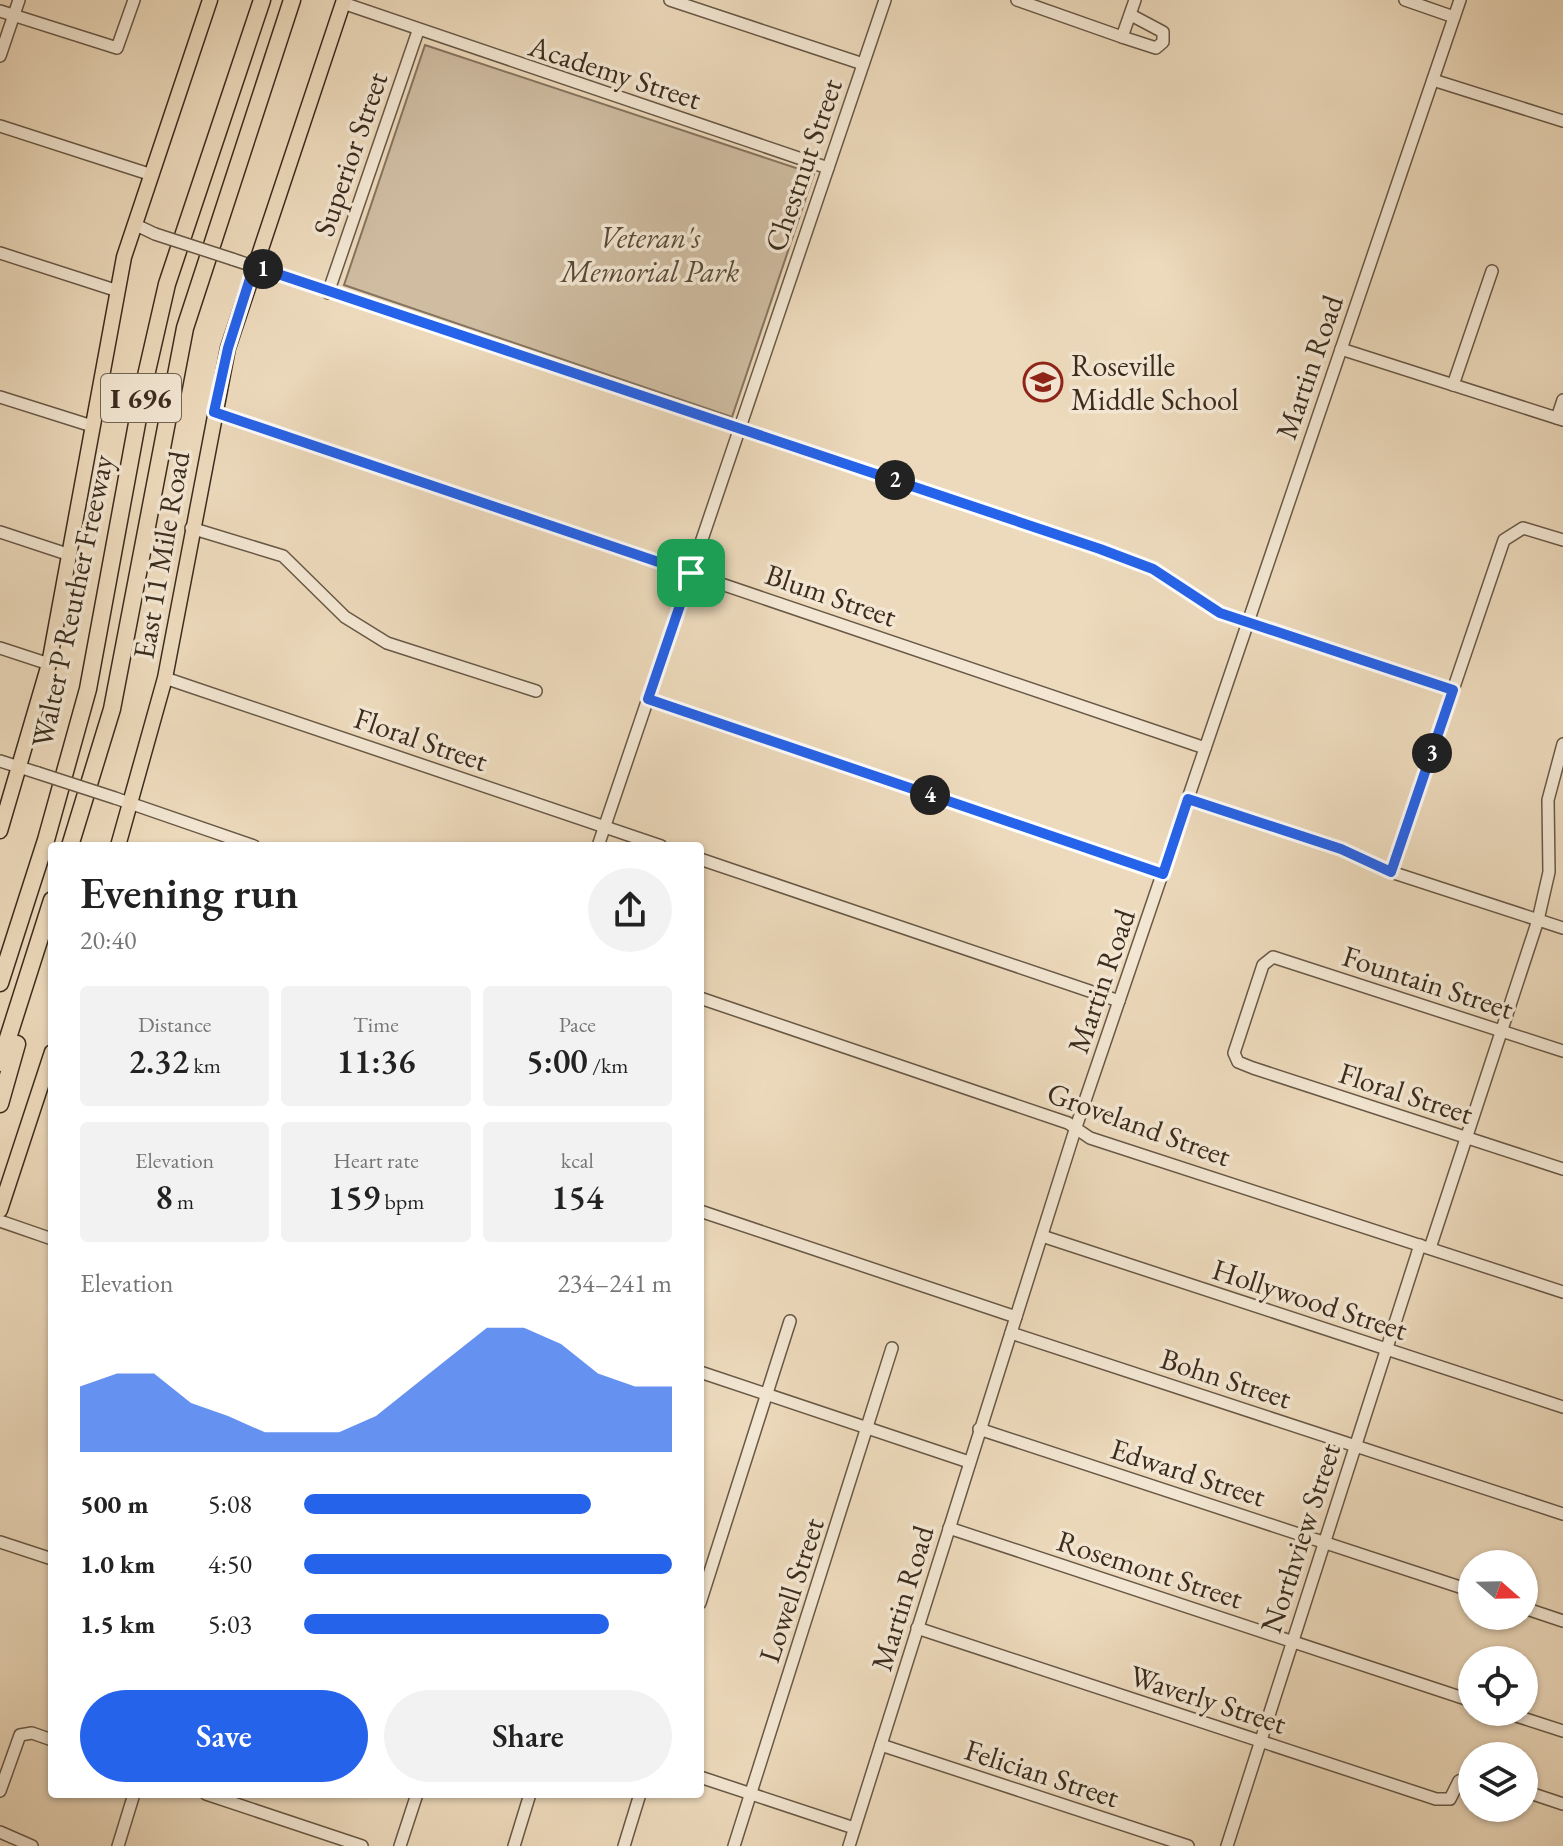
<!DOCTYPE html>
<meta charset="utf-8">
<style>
body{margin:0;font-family:"EB Garamond",serif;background:#f2f2f2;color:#222;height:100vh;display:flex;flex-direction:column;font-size:30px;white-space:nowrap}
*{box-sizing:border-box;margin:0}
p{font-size:26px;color:#767676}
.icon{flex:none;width:44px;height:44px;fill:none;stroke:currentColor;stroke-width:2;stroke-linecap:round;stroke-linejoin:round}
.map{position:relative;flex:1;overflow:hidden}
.panel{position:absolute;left:48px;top:842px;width:656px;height:956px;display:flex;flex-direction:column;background:#fff;border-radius:8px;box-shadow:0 2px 6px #0004}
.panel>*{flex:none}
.needle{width:52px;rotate:110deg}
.controls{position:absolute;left:1458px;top:1550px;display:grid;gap:16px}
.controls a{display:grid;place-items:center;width:80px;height:80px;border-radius:50%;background:#fff;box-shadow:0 2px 6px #0004;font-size:40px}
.pin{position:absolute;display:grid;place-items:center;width:68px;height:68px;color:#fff;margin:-34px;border-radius:16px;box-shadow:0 4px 12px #0006}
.km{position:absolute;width:40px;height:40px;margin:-20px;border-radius:50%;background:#222;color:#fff;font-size:22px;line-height:40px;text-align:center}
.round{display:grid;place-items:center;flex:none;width:84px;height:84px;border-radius:42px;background:#f2f2f2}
.overview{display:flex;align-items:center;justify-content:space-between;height:136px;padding:0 32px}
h1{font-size:44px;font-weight:600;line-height:60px}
.figures{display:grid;grid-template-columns:repeat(3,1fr);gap:12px;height:136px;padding:8px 32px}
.figures div{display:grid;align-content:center;border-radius:8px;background:#f2f2f2;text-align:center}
.figures b{font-size:34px;font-weight:600}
.figures small{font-size:22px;font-weight:400}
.figures p{font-size:22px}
.chart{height:224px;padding:16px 32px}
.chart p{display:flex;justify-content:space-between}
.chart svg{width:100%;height:144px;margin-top:8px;fill:#2563eb;opacity:.7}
.primary-button{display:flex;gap:16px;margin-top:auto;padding:16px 32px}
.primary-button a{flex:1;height:92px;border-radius:48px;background:#2563eb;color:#fff;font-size:32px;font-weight:600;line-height:92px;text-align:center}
.primary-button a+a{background:#f2f2f2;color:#222}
ul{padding:0 32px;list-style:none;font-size:26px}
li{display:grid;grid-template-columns:128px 96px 1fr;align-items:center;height:60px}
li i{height:20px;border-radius:10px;background:#2563eb}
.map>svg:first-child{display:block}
</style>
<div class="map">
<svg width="1563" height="1846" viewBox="0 0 1563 1846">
<rect width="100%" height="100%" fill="#eddabc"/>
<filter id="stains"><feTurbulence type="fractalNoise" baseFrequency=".0025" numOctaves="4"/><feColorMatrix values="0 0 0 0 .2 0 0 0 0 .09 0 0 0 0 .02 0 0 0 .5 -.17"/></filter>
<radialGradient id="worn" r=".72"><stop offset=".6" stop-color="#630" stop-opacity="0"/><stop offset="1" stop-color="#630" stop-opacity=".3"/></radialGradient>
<polygon fill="#cfbca1" stroke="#857460" stroke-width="2" points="425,45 814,174 732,417 344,285"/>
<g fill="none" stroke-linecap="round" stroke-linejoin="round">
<defs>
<g id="minor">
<polyline points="670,0 863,64"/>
<polyline points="1017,0 1122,37 1135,0"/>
<polyline points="1405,0 1454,17"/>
<polyline points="343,3 828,168"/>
<polyline points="0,11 117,48 134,0"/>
<polyline points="1122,37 1156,48 1163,42 1163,32 1131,15"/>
<polyline points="0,56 19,0"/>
<polyline points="1433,80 1563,121"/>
<polyline points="0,126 152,175"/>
<polyline points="134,224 155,234"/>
<polyline points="0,253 118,291"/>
<polyline points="232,259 1100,549 1153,569 1220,613 1453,690"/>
<polyline points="328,293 418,31"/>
<polyline points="1341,349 1563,420"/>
<polyline points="1453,385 1492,271"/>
<polyline points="0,397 92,426"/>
<polyline points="214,412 1205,748"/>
<polyline points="1557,418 1563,400"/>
<polyline points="191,528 283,556 345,617 387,643 536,691"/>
<polyline points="0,532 70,555"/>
<polyline points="0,648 49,664"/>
<polyline points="165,678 661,846"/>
<polyline points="648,699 1163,874"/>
<polyline points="0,761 38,773"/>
<polyline points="115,798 254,846"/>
<polyline points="1188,799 1341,849 1391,872 1563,928"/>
<polyline points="598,846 885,0"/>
<polyline points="700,859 1119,1001"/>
<polyline points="1391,872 1504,540 1523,528 1563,540"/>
<polyline points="700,998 1068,1123 1090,1138 1563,1292"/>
<polyline points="1563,1051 1273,957 1263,965 1234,1053 1238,1062 1253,1068 1563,1169"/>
<polyline points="700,1211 1016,1317"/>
<polyline points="0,1221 52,1239"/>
<polyline points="1042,1236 1563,1407"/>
<polyline points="1430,1248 1538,920 1549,872 1548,800 1563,744"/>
<polyline points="1011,1333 1563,1514"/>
<polyline points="700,1372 969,1462"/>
<polyline points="979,1429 1472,1591"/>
<polyline points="949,1528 1472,1701"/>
<polyline points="0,1542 52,1559"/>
<polyline points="700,1603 790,1321"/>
<polyline points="1524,1608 1563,1621"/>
<polyline points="917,1628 1436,1799 1450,1799 1459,1781 1472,1775"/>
<polyline points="1504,1712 1563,1731"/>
<polyline points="881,1745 1188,1846"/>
<polyline points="700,1777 854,1828"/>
<polyline points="0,1791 20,1735 32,1733 52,1740"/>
<polyline points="1524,1791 1563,1804"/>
<polyline points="206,1794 362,1846"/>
<polyline points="0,1832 32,1846"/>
<polyline points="118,1846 134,1794"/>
<polyline points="400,1846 417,1794"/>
<polyline points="514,1846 530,1794"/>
<polyline points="624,1846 640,1794"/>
<polyline points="734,1846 892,1348"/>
<polyline points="849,1846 1075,1130 1460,0"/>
<polyline points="1227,1846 1420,1245"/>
</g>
<g id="major">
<polyline points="0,831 49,664 124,257 210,0"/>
<polyline points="118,846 165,678 228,348 344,0"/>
<polyline points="0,1210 52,1052"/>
</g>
<g id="highway">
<polyline points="70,846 112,709 185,328 292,0"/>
<polyline points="0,983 46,840 88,689 145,380 167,284 262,0"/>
<polyline points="0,1063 52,900"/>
<polyline points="0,1104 17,1044"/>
</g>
</defs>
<use href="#minor" stroke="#685846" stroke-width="14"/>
<use href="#major" stroke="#3b2c1e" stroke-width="17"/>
<use href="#highway" stroke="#3b2c1e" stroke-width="19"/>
<use href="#minor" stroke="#f3e7d3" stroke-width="11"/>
<use href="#major" stroke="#eddabc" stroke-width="14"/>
<use href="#highway" stroke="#eddabc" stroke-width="16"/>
<defs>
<g id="minor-bridge">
<polyline points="155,234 232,259"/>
<polyline points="38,773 115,798"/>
</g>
</defs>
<use href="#minor-bridge" stroke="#685846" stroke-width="14" stroke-linecap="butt"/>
<use href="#minor-bridge" stroke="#f3e7d3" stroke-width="11"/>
</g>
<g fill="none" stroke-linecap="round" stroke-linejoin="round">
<defs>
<polygon id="route" points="254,266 1100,549 1153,569 1220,613 1453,690 1391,872 1341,849 1188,799 1163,874 648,699 691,573 214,412 228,348"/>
</defs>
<use href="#route" stroke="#fff" stroke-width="16"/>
<use href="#route" stroke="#2563eb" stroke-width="10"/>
</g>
<defs>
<symbol id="school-ring" viewBox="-11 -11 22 22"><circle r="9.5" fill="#f3e7d3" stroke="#8f2418" stroke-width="1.5"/><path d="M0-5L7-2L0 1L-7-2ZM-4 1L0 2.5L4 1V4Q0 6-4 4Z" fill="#8f2418"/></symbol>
</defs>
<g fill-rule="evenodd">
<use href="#school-ring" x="1021" y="360" width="44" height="44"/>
</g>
<g text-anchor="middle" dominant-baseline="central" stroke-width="7" stroke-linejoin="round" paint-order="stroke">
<rect fill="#f3e7d3" stroke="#726454" stroke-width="2" x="101" y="374" width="80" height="48" rx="6"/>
<g font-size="28" font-weight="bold" fill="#3b2c1e">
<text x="141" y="398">I 696</text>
</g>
<g font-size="30" fill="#3b2c1e" stroke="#f3e7d3">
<text transform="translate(615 72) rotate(18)">Academy Street</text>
<text transform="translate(350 154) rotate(-71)">Superior Street</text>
<text transform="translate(803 165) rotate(-71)">Chestnut Street</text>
<text transform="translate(1309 367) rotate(-71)">Martin Road</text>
<text transform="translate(161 555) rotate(-80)">East 11 Mile Road</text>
<text transform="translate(831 595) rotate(19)">Blum Street</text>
<text transform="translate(72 601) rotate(-78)">Walter P Reuther Freeway</text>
<text transform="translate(421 739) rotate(19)">Floral Street</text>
<text transform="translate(1101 981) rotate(-71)">Martin Road</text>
<text transform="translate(1428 982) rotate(18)">Fountain Street</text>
<text transform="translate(1406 1093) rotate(18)">Floral Street</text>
<text transform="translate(1139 1124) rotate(20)">Groveland Street</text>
<text transform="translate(1310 1299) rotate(18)">Hollywood Street</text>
<text transform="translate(1226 1378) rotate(18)">Bohn Street</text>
<text transform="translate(1188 1472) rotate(18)">Edward Street</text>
<text transform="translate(1300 1538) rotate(-72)">Northview Street</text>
<text transform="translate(1150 1569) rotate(18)">Rosemont Street</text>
<text transform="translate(791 1590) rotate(-72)">Lowell Street</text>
<text transform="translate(902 1598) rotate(-73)">Martin Road</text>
<text transform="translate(1208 1699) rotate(18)">Waverly Street</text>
<text transform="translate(1042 1773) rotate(18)">Felician Street</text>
</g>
<g font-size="30" font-style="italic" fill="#594938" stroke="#f3e7d3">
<text x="650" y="237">Veteran's<tspan x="650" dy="34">Memorial Park</tspan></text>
</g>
<g font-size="30" fill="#3b2c1e" stroke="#f3e7d3" text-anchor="start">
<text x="1071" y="365">Roseville<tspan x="1071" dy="34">Middle School</tspan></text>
</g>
</g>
<rect width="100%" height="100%" filter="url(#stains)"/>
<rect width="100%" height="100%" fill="url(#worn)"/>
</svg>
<div class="controls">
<a><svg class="needle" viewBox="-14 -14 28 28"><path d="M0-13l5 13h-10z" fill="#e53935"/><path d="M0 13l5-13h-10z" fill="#767676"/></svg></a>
<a><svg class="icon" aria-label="locate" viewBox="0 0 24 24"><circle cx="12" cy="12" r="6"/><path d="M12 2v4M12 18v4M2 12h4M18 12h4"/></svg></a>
<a><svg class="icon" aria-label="layers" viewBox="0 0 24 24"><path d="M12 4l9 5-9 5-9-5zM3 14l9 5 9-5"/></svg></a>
</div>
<div class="pin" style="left:691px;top:573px;background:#1e9e55"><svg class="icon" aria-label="arrive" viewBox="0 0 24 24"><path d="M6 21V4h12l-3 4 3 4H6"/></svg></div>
<b class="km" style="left:263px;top:269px">1</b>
<b class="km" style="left:895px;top:480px">2</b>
<b class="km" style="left:1432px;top:753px">3</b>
<b class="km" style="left:930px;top:795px">4</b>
<section class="panel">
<div class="overview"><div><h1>Evening run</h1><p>20:40</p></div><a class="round"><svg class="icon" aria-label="share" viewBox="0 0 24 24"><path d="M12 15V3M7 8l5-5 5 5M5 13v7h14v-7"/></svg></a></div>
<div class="figures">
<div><p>Distance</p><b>2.32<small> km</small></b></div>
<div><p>Time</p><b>11:36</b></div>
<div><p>Pace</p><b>5:00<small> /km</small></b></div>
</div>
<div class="figures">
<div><p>Elevation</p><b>8<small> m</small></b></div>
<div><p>Heart rate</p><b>159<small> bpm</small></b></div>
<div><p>kcal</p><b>154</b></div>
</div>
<div class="chart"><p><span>Elevation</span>234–241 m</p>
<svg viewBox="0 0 160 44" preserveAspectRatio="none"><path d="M0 44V24L10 20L20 20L30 29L40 33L50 38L60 38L70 38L80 33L90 24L100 15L110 6L120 6L130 11L140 20L150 24L160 24V44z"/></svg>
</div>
<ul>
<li><b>500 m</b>5:08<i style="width:78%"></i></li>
<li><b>1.0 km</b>4:50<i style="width:100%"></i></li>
<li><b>1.5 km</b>5:03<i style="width:83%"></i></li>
</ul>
<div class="primary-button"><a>Save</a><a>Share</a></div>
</section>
</div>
